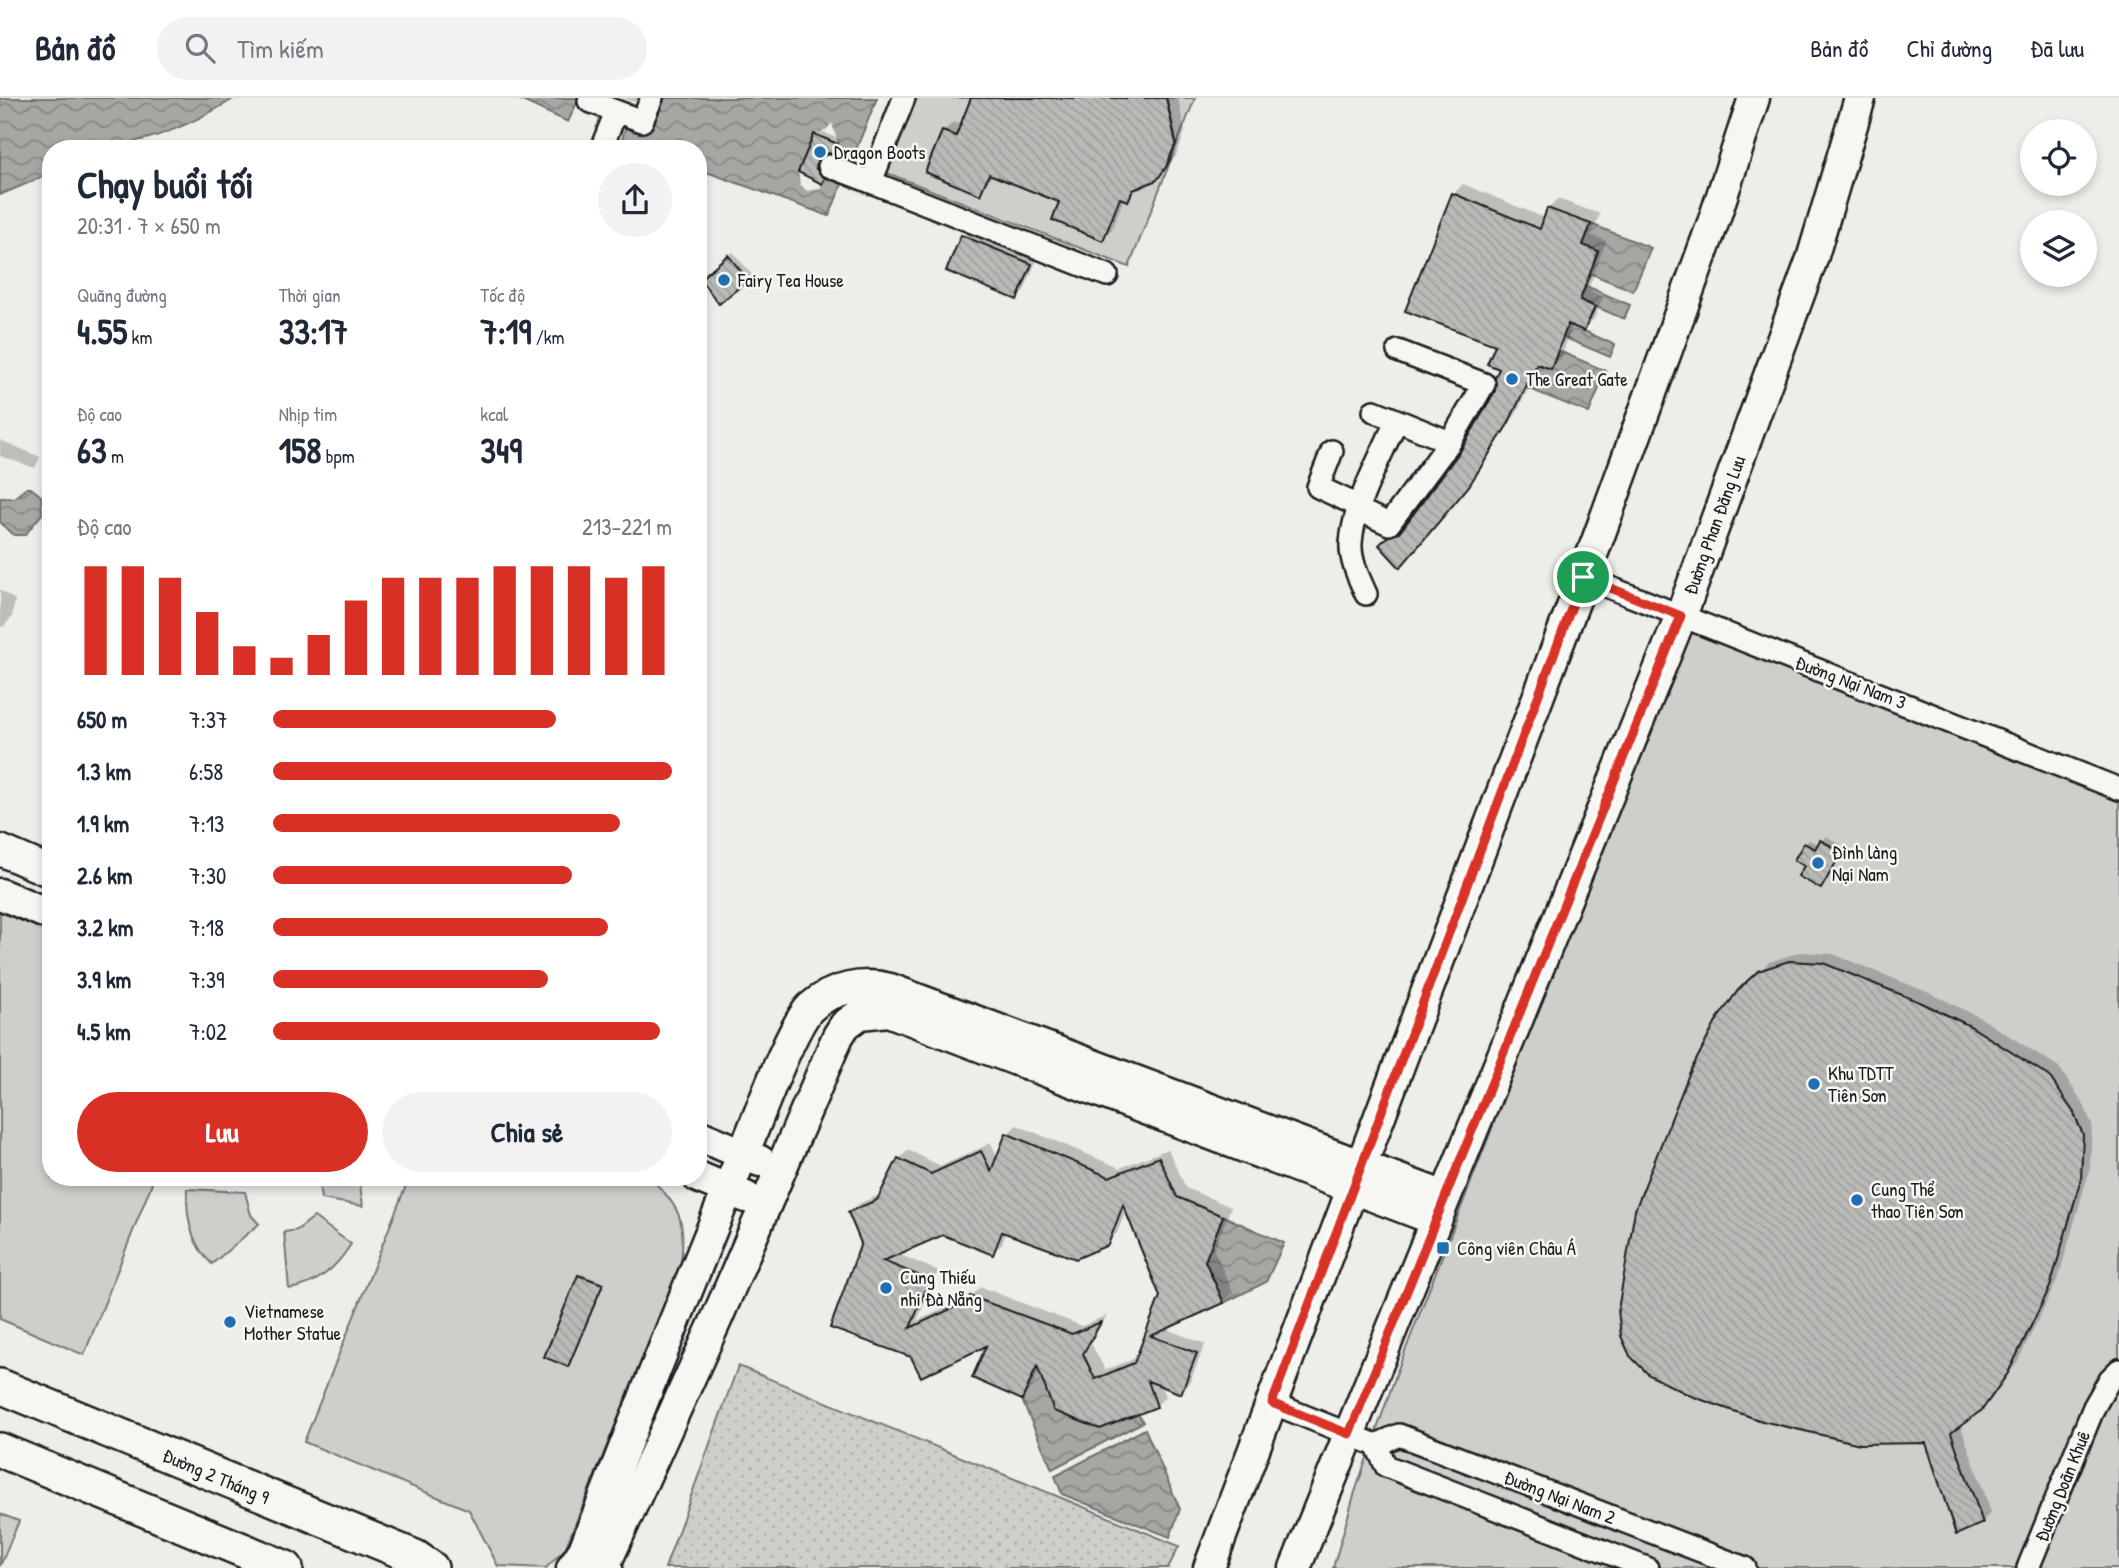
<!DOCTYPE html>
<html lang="vi">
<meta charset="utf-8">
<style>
body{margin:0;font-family:"Patrick Hand",sans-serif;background:#f2f2f3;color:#1f2937;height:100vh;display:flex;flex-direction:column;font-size:26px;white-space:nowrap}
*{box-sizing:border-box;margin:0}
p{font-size:23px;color:#747a83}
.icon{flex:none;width:38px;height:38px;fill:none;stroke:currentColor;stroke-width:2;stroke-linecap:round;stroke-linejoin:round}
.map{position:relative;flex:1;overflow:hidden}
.drawer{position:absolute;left:42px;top:42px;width:665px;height:1046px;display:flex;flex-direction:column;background:#fff;border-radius:28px;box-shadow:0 4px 10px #0003}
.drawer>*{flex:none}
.tools{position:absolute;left:2020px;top:21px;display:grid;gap:14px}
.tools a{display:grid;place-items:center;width:77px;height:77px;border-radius:50%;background:#fff;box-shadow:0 4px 10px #0003;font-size:35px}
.pin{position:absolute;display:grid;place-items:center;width:60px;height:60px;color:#fff;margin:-30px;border:4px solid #fff;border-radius:50%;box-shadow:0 2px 7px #0007}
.round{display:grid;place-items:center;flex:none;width:74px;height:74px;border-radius:37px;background:#f2f2f3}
.overview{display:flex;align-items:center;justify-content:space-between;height:119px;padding:0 35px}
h1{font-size:38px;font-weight:700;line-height:52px}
.stats{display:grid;grid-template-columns:repeat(3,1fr);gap:10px;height:119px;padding:7px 35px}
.stats div{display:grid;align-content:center}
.stats b{font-size:35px;font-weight:700}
.stats small{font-size:19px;font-weight:400}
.stats p{font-size:19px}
.chart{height:196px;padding:14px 35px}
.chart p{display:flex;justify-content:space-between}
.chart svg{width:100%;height:126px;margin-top:7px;stroke:#d93025;stroke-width:6}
.cta{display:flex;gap:14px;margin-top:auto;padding:14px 35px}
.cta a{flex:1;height:80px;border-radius:42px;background:#d93025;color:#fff;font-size:28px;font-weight:700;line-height:80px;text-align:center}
.cta a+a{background:#f2f2f3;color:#1f2937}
ul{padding:0 35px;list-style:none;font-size:23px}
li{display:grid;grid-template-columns:112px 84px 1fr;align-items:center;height:52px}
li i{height:18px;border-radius:9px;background:#d93025}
header{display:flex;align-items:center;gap:42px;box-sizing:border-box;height:98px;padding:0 35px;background:#fff;border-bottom:2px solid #e0e1e3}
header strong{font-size:33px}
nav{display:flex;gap:38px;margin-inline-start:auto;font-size:24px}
.search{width:490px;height:63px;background:#f2f2f3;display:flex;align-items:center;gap:18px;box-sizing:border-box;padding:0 24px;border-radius:38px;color:#747a83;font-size:26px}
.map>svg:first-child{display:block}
</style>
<header>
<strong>Bản đồ</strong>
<div class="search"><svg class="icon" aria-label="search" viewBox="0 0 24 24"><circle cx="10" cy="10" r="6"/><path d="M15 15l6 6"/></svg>Tìm kiếm</div>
<nav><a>Bản đồ</a><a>Chỉ đường</a><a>Đã lưu</a></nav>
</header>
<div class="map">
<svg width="2119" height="1470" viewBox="0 0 2119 1470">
<defs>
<pattern id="park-dots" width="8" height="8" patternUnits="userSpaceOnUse" patternTransform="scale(1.75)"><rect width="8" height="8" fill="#cececb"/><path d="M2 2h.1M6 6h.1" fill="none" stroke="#b0b0ae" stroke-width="1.8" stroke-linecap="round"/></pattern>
<pattern id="water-waves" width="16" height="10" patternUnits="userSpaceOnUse" patternTransform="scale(1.75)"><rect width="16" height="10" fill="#a6a6a3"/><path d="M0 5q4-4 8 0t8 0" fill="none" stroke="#868684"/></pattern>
<pattern id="building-back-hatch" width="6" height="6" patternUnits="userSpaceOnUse" patternTransform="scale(1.75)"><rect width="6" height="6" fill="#b9b9b6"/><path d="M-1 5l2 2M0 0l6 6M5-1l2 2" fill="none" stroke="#9e9e9c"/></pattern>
</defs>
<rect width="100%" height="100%" fill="#edede9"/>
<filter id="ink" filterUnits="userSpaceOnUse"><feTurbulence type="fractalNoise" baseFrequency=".0143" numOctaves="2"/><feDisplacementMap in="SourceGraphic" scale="14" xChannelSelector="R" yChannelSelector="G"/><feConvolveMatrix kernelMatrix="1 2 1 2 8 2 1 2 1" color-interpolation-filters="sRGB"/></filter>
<g filter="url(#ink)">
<g fill="#cececb" stroke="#757574" stroke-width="2">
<path d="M917,0H971L956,38L942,33L925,75L980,96L989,76L1059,104L1052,122L1102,142L1114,98L1128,103L1133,92C1154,88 1174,67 1175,44C1176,30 1168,14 1167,0H1195L1129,169L887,75Z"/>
<polygon points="1687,531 2119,700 2119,1470 1333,1470 1355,1394 1398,1271"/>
<polygon points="0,809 51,831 51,1080 154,1080 84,1257 0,1221"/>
<polygon points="318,1080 359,1080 363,1108 321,1101"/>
<path d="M409,1080H650C682,1111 685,1122 681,1166L565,1451L546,1470L498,1468L469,1412L304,1344Z"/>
<path d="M187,1091L245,1094L251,1117L259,1126L212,1166C191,1147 186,1118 187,1091Z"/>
<path d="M314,1119L351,1146C337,1169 316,1188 289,1191L284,1134L297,1132Z"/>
<polygon points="0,1416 19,1423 0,1468"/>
</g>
<polygon fill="url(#park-dots)" stroke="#757574" stroke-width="2" points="738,1268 1179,1448 1168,1470 665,1470"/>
<g fill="url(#water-waves)" stroke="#6f6f6d" stroke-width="2">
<path d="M0,0H235C170,40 127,51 51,51V75L0,97Z"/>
<polygon points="516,0 579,0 568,24"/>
<polygon points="661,0 877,0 829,118 698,71 698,51 646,51 622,41 627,24 649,31"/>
<polygon points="1591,126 1651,150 1633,193 1589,175 1598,153 1583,147"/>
<polygon points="1586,188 1630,207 1624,221 1580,202"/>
<polygon points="1569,226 1615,247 1610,259 1563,239"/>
<polygon points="1559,253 1606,273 1589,315 1527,290 1537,266 1551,271"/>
<polygon points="26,390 31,390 41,398 42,416 25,437 14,437 0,424 0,400 14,400"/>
<polygon points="1223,1118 1284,1145 1266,1184 1224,1205 1205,1163"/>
<polygon points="1037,1268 1057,1290 1052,1312 1097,1330 1138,1316 1143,1324 1052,1371 1022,1302"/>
<polygon points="1145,1331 1180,1411 1170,1439 1062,1396 1055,1378"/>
</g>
<polygon fill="#edede9" points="832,25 838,46 820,91 807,93 800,86 798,74 814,36 826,32"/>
<g fill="#0003" fill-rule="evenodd">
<polygon points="623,0 639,0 635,4"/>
<polygon points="973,0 1178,0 1185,34 1176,58 1166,70 1156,80 1139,87 1128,101 1124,100 1112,131 1102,140 1061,103 993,76 980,95 943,34 953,24 962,28"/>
<polygon points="819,32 841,42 833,54 826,53 821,57 820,66 828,75 822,84 800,73"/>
<polygon points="1463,86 1545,120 1548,111 1558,101 1600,116 1591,137 1606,143 1588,192 1603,199 1594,221 1584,231 1573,226 1561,260 1551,269 1541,265 1517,314 1478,376 1410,458 1388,440 1408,426 1462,353 1497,293 1502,270 1453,96"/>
<polygon points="970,131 1038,159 1024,193 1017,200 948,172 963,138"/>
<polygon points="733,154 752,177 719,204 707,177"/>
<polygon points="0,342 40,359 35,370 0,358"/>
<polygon points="0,492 15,502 12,519 3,529 0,528"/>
<polygon points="1826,738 1845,749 1821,789 1807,767 1805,746 1809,742 1819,747"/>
<polygon points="1800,854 1833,856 1932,896 1979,919 2059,969 2083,1005 2092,1026 2090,1070 2059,1178 2018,1263 1992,1301 1960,1326 1991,1414 1982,1424 1927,1343 1741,892 1769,864"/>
<path d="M1017,1027L1120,1070L1168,1051L1186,1090L1231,1109L1214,1152L1233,1194L1223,1204L1164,1230L1205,1246L1190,1284L1181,1294L1161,1286L1166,1298L1156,1308L1040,1270L1031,1290L1022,1300L990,1244L921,1277L850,1114L860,1105L882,1096L899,1061L908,1052L941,1068L991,1045L998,1060L1007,1036ZM1127,1110L1162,1198L1139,1259L1105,1272L1091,1245L1107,1217L1082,1228L981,1189L973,1197L917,1223L938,1173L896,1155L942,1135L992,1155L1002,1146L1006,1134L1107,1145L1117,1135Z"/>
<polygon points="581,1176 603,1184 568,1267 579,1178"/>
</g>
<g fill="url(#building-back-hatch)" stroke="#1c1c1c" stroke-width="2" fill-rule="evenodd">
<polygon points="971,0 1166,0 1176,45 1166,69 1157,82 1133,92 1128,103 1120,100 1103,143 1052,122 1059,104 989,76 980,97 925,74 942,33 956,38"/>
<polygon points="814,36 838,46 834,56 826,55 817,63 816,71 825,80 822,86 798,74"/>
<polygon points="1452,95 1540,131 1547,110 1591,126 1583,147 1598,153 1580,202 1595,209 1584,233 1568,226 1551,271 1537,266 1508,326 1469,388 1400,470 1379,447 1387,439 1400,434 1461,352 1495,293 1495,279 1499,271 1487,266 1495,247 1405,213"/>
<polygon points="961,137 1032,166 1017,202 946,173"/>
<polygon points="728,157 748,182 719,206 700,181"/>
<polygon points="1820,742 1842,754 1821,791 1798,778 1804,768 1794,762 1804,745 1815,751"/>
<polygon points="1789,863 1823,865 1922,905 1970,928 2049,978 2074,1015 2083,1037 2081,1081 2050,1189 2008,1275 1982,1312 1951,1335 1983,1425 1956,1437 1926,1345 1860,1346 1762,1323 1691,1298 1649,1277 1630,1258 1621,1238 1618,1212 1635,1112 1689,976 1718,920 1739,891 1758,873"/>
<path d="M1006,1035L1109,1079L1159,1059L1177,1099L1223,1118L1205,1163L1224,1205L1151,1238L1197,1255L1181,1296L1148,1283L1157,1309L1100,1331L1054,1313L1037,1268L1022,1302L972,1280L986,1248L921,1279L911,1259L830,1230L861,1145L848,1114L877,1102L898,1060L931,1076L981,1053L991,1073ZM1123,1107L1160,1198L1134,1265L1095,1281L1083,1256L1101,1224L1072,1236L970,1198L968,1203L910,1230L930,1182L883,1163L943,1137L993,1157L1002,1134L1076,1161L1108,1147Z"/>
<polygon points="578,1177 603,1186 568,1269 544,1259"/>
</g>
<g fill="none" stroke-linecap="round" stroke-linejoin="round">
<defs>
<g id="street">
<polyline points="590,0 589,3 642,23 652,0"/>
<polyline points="904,0 871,84 1107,177"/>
<polyline points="601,51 616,14"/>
<polyline points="829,68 871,84"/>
<polyline points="1374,313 1450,344"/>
<polyline points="1332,353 1318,389 1361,409"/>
<polyline points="1359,412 1389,426 1450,344 1484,286 1398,253"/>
<polyline points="1583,479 2119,691"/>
<path d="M1366,496C1359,480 1350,463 1351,445C1354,404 1381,360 1396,323"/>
<polyline points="1272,1305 1376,1347 1386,1368 1647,1470"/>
<polyline points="1376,1347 1399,1337 1745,1470"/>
<polyline points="2028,1470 2094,1309 2110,1281 2119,1272"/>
</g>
<g id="secondary">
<polyline points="0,752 51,774"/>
<polyline points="0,796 51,817"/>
<polyline points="698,1037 760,1063"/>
<polyline points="698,1079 746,1099"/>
<path d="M572,1470L584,1452C639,1312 694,1172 752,1034C763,1007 793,926 811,909C832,890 863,884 890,891L1445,1099"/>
<polyline points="607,1470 607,1462 717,1220 838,938 845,927 860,916 888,913 1436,1122"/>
<polyline points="1209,1470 1596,446 1714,122 1754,0"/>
<polyline points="1295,1470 1681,518 1812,161 1860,0"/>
</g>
<g id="primary">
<polyline points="0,1288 415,1459 431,1470"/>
<polyline points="0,1352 286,1470"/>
</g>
</defs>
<use href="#street" stroke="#1c1c1c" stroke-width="26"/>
<use href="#secondary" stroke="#1c1c1c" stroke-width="35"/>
<use href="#primary" stroke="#1c1c1c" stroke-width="38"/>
<use href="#street" stroke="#f6f6f2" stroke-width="21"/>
<use href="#secondary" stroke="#f6f6f2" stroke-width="30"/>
<use href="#primary" stroke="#f6f6f2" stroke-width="33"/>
</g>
</g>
<g fill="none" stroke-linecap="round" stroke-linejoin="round" filter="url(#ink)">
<defs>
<polygon id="route" points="1583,479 1681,518 1349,1336 1272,1305"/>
</defs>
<use href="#route" stroke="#fff" stroke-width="14"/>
<use href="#route" stroke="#d93025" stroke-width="9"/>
</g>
<g fill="#1f6fb2" stroke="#f6f6f2" stroke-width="2.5">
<circle cx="820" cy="54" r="7"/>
<circle cx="724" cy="182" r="7"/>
<circle cx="1512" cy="281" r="7"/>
<circle cx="1818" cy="765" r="7"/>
<circle cx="1814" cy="986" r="7"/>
<circle cx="1857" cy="1102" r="7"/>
<rect x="1436" y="1143" width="14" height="14" rx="3.5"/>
<circle cx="886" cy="1190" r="7"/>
<circle cx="230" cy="1224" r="7"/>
</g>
<g text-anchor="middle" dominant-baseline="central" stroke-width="5" stroke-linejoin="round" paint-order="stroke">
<g font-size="19" fill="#1c1c1c" stroke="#f6f6f2" text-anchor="start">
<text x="834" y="54">Dragon Boots</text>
<text x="738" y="182">Fairy Tea House</text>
<text x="1526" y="281">The Great Gate</text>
<text x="1832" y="754">Đình làng<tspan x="1832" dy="22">Nại Nam</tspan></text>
<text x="1828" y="975">Khu TDTT<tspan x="1828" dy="22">Tiên Sơn</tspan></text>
<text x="1871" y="1091">Cung Thể<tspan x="1871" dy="22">thao Tiên Sơn</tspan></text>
<text x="1457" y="1150">Công viên Châu Á</text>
<text x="900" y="1179">Cung Thiếu<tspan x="900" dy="22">nhi Đà Nẵng</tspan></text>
<text x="244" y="1213">Vietnamese<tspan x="244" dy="22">Mother Statue</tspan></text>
</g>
<g font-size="19" fill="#1c1c1c" stroke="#f6f6f2">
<text transform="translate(1714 427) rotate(-70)">Đường Phan Đăng Lưu</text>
<text transform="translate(1851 584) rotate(21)">Đường Nại Nam 3</text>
<text transform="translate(216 1378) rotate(23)">Đường 2 Tháng 9</text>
<text transform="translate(2062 1388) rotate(-68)">Đường Doãn Khuê</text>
<text transform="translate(1560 1399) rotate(21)">Đường Nại Nam 2</text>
</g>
</g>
</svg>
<div class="tools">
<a><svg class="icon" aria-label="locate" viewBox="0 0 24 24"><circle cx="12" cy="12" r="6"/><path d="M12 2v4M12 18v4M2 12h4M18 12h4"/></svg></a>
<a><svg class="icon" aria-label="layers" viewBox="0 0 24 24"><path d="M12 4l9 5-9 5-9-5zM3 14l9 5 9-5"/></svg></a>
</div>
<div class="pin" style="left:1583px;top:479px;background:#1e9e55"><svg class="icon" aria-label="arrive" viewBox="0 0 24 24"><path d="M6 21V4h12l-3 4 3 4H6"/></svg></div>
<section class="drawer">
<div class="overview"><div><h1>Chạy buổi tối</h1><p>20:31 · 7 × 650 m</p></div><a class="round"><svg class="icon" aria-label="share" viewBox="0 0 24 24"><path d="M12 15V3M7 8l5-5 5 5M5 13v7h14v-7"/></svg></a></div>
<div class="stats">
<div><p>Quãng đường</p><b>4.55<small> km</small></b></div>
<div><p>Thời gian</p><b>33:17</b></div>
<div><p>Tốc độ</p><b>7:19<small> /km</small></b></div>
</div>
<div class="stats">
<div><p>Độ cao</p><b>63<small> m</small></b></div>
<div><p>Nhịp tim</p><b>158<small> bpm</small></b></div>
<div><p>kcal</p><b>349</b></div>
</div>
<div class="chart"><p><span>Độ cao</span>213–221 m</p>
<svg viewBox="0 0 160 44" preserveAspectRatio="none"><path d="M5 44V6M15 44V6M25 44V10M35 44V22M45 44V34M55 44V38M65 44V30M75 44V18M85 44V10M95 44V10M105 44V10M115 44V6M125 44V6M135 44V6M145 44V10M155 44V6"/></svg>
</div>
<ul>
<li><b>650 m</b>7:37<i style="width:71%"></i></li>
<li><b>1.3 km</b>6:58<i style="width:100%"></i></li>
<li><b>1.9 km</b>7:13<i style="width:87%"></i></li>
<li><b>2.6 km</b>7:30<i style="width:75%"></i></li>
<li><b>3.2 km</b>7:18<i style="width:84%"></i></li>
<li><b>3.9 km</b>7:39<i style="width:69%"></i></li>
<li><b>4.5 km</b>7:02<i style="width:97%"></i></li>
</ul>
<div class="cta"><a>Lưu</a><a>Chia sẻ</a></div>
</section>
</div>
